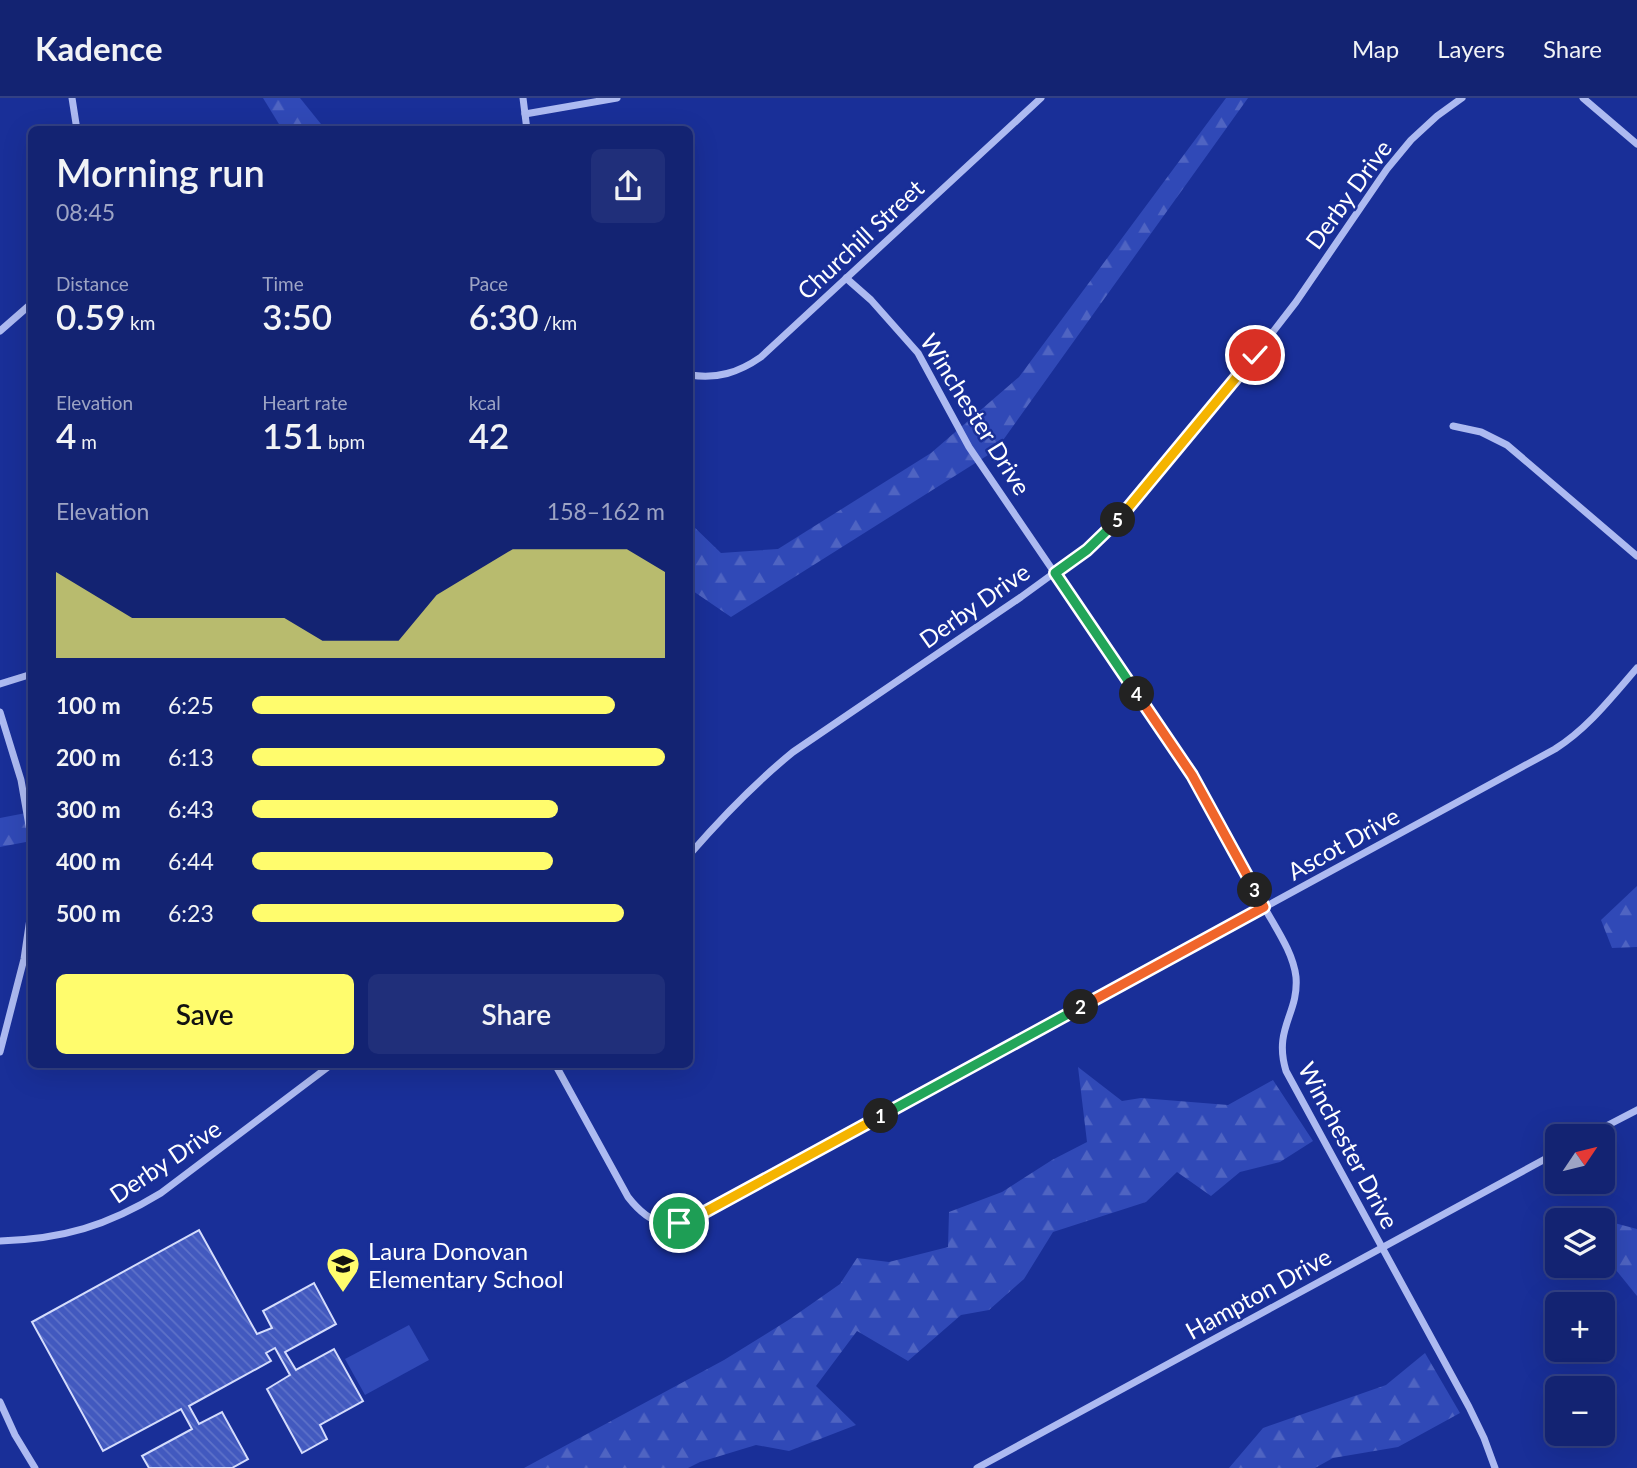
<!DOCTYPE html>
<meta charset="utf-8">
<style>
body{margin:0;font-family:Lato,sans-serif;background:#202f7a;color:#f1f3f6;height:100vh;display:flex;flex-direction:column;font-size:26px;white-space:nowrap}
*{box-sizing:border-box;margin:0}
p{font-size:23px;color:#9da4c4}
.icon{flex:none;width:38px;height:38px;fill:none;stroke:currentColor;stroke-width:2;stroke-linecap:round;stroke-linejoin:round}
.map{position:relative;flex:1;overflow:hidden}
.sheet{position:absolute;left:28px;top:28px;width:665px;height:942px;display:flex;flex-direction:column;background:#132372;border-radius:10px;box-shadow:0 7px 28px #0002,0 0 0 2px #324084}
.sheet>*{flex:none}
.needle{width:46px;rotate:55deg}
.fabs{position:absolute;left:1545px;top:1026px;display:grid;gap:14px}
.fabs a{display:grid;place-items:center;width:70px;height:70px;border-radius:10px;background:#132372;box-shadow:0 7px 28px #0002,0 0 0 2px #324084;font-size:35px}
.pin{position:absolute;display:grid;place-items:center;width:60px;height:60px;color:#fff;margin:-30px;border:4px solid #fff;border-radius:50%;box-shadow:0 2px 7px #0007}
.km{position:absolute;width:35px;height:35px;margin:-18px;border-radius:50%;background:#222;color:#fff;font-size:19px;line-height:35px;text-align:center}
.round{display:grid;place-items:center;flex:none;width:74px;height:74px;border-radius:10px;background:#202f7a}
.summary{display:flex;align-items:center;justify-content:space-between;height:119px;padding:0 28px}
h1{font-size:38px;font-weight:600;line-height:52px}
.stats{display:grid;grid-template-columns:repeat(3,1fr);gap:10px;height:119px;padding:7px 28px}
.stats div{display:grid;align-content:center}
.stats b{font-size:35px;font-weight:600}
.stats small{font-size:19px;font-weight:400}
.stats p{font-size:19px}
.chart{height:196px;padding:14px 28px}
.chart p{display:flex;justify-content:space-between}
.chart svg{width:100%;height:126px;margin-top:7px;fill:#fffc6d;opacity:.7}
.action{display:flex;gap:14px;margin-top:auto;padding:14px 28px}
.action a{flex:1;height:80px;border-radius:10px;background:#fffc6d;color:#111;font-size:28px;font-weight:600;line-height:80px;text-align:center}
.action a+a{background:#202f7a;color:#f1f3f6}
ul{padding:0 28px;list-style:none;font-size:23px}
li{display:grid;grid-template-columns:112px 84px 1fr;align-items:center;height:52px}
li i{height:18px;border-radius:9px;background:#fffc6d}
header{display:flex;align-items:center;gap:42px;box-sizing:border-box;height:98px;padding:0 35px;background:#132372;border-bottom:2px solid #324084}
header strong{font-size:33px}
nav{display:flex;gap:38px;margin-inline-start:auto;font-size:24px}
.map>svg:first-child{display:block}
</style>
<header>
<strong>Kadence</strong>
<nav><a>Map</a><a>Layers</a><a>Share</a></nav>
</header>
<div class="map">
<svg width="1637" height="1370" viewBox="0 0 1637 1370">
<defs>
<pattern id="forest-firs" width="22" height="20" patternUnits="userSpaceOnUse" patternTransform="scale(1.75)"><rect width="22" height="20" fill="#3049b7"/><path d="M5 1l3.5 6h-7zM16 11l3.5 6h-7z" fill="#4f64c2"/></pattern>
<pattern id="building-back-hatch" width="6" height="6" patternUnits="userSpaceOnUse" patternTransform="scale(1.75)"><rect width="6" height="6" fill="#4259bf"/><path d="M-1 5l2 2M0 0l6 6M5-1l2 2" fill="none" stroke="#5e72c9"/></pattern>
</defs>
<rect width="100%" height="100%" fill="#192f98"/>
<polygon fill="#3049b7" points="409,1227 429,1262 365,1297 345,1261"/>
<g fill="url(#forest-firs)">
<polygon points="263,0 300,0 325,31 282,31"/>
<polygon points="1226,0 1248,0 996,352 731,519 690,491 690,425 721,455 778,451 931,355 1019,279"/>
<polygon points="31,714 31,743 0,749 0,720"/>
<polygon points="1637,788 1637,849 1612,850 1601,822"/>
<polygon points="1078,969 1122,1003 1141,1000 1228,1007 1273,982 1313,1043 1280,1064 1240,1074 1211,1098 1177,1074 1146,1104 1053,1134 1024,1181 989,1212 961,1217 908,1263 857,1233 816,1288 856,1327 789,1353 756,1347 700,1364 688,1370 524,1370 724,1262 790,1221 840,1186 857,1160 889,1164 948,1149 949,1114 1002,1094 1052,1062 1087,1044"/>
<polygon points="1603,1122 1637,1131 1637,1198 1603,1156"/>
<polygon points="1425,1255 1460,1315 1398,1349 1333,1360 1315,1370 1229,1370 1263,1330 1386,1287"/>
</g>
<polygon fill="url(#building-back-hatch)" stroke="#d4dcfc" stroke-width="2" points="199,1132 257,1236 272,1230 263,1213 314,1185 336,1226 285,1254 296,1272 334,1251 363,1303 320,1327 327,1341 302,1355 267,1291 290,1277 275,1250 266,1255 271,1263 189,1308 199,1326 222,1314 248,1361 232,1370 149,1370 142,1358 192,1331 181,1311 103,1353 32,1224"/>
<g fill="none" stroke-linecap="round" stroke-linejoin="round">
<g stroke="#adbaf1" stroke-width="7">
<polyline points="72,0 77,32"/>
<polyline points="523,0 527,32"/>
<polyline points="1583,0 1637,46"/>
<polyline points="525,16 617,0"/>
<path d="M846,180L871,202L918,255L969,349L1192,677C1216,719 1239,762 1262,805C1274,828 1293,853 1296,879C1299,916 1273,930 1286,973L1469,1309L1484,1340L1495,1370"/>
<polyline points="0,233 32,205"/>
<path d="M690,277C717,281 738,275 761,259L1041,0"/>
<polyline points="1453,328 1481,334 1507,347 1637,458"/>
<polyline points="0,586 32,576"/>
<polyline points="0,614 21,682 32,745"/>
<path d="M690,756C722,719 755,685 793,654L1021,499L1087,451L1120,420L1255,257L1296,204L1387,71L1411,42L1437,18L1462,0"/>
<polyline points="0,954 24,861 32,807"/>
<path d="M555,966L628,1099C653,1131 669,1129 703,1115L1555,651C1588,630 1611,600 1637,570"/>
<polyline points="1587,1038 1637,1012"/>
<path d="M0,1143C63,1141 107,1128 161,1095L332,966"/>
<polyline points="0,1304 15,1337 35,1370"/>
<polyline points="977,1370 1558,1054"/>
</g>
</g>
<g fill="none" stroke-linecap="round" stroke-linejoin="round">
<defs>
<polyline id="split-1" points="679,1125 703,1115 881,1018"/>
<polyline id="split-2" points="881,1018 1081,909"/>
<polyline id="split-3" points="1081,909 1264,809 1255,792"/>
<polyline id="split-4" points="1137,596 1192,677 1255,792"/>
<polyline id="split-5" points="1118,422 1087,452 1055,475 1137,596"/>
<polyline id="split-6" points="1118,422 1255,257"/>
</defs>
<use href="#split-1" stroke="#fff" stroke-width="14"/>
<use href="#split-2" stroke="#fff" stroke-width="14"/>
<use href="#split-3" stroke="#fff" stroke-width="14"/>
<use href="#split-4" stroke="#fff" stroke-width="14"/>
<use href="#split-5" stroke="#fff" stroke-width="14"/>
<use href="#split-6" stroke="#fff" stroke-width="14"/>
<use href="#split-1" stroke="#f5b400" stroke-width="9"/>
<use href="#split-2" stroke="#22a559" stroke-width="9"/>
<use href="#split-3" stroke="#f0652b" stroke-width="9"/>
<use href="#split-4" stroke="#f0652b" stroke-width="9"/>
<use href="#split-5" stroke="#22a559" stroke-width="9"/>
<use href="#split-6" stroke="#f5b400" stroke-width="9"/>
</g>
<defs>
<symbol id="school-pin" viewBox="-11 -11 22 30"><path d="M0 17L-7.5 6A9.5 9.5 0 1 1 7.5 6Z" fill="#fffc6d" stroke="#192f98"/><path d="M0-5L7-2L0 1L-7-2ZM-4 1L0 2.5L4 1V4Q0 6-4 4Z" fill="#111"/></symbol>
</defs>
<g fill-rule="evenodd">
<use href="#school-pin" x="324" y="1147" width="38" height="52"/>
</g>
<g text-anchor="middle" dominant-baseline="central" stroke-width="5" stroke-linejoin="round" paint-order="stroke">
<g font-size="24" fill="#fff" stroke="#192f98">
<text transform="translate(1348 96) rotate(-54)">Derby Drive</text>
<text transform="translate(860 141) rotate(-43)">Churchill Street</text>
<text transform="translate(976 316) rotate(58)">Winchester Drive</text>
<text transform="translate(974 507) rotate(-35)">Derby Drive</text>
<text transform="translate(1343 745) rotate(-29)">Ascot Drive</text>
<text transform="translate(1349 1047) rotate(62)">Winchester Drive</text>
<text transform="translate(165 1063) rotate(-34)">Derby Drive</text>
<text transform="translate(1258 1195) rotate(-29)">Hampton Drive</text>
</g>
<g font-size="24" fill="#fff" stroke="#192f98" text-anchor="start">
<text x="368" y="1152">Laura Donovan<tspan x="368" dy="28">Elementary School</tspan></text>
</g>
</g>
</svg>
<div class="fabs">
<a><svg class="needle" viewBox="-14 -14 28 28"><path d="M0-13l5 13h-10z" fill="#e53935"/><path d="M0 13l5-13h-10z" fill="#9da4c4"/></svg></a>
<a><svg class="icon" aria-label="layers" viewBox="0 0 24 24"><path d="M12 4l9 5-9 5-9-5zM3 14l9 5 9-5"/></svg></a>
<a>+</a>
<a>−</a>
</div>
<div class="pin" style="left:679px;top:1125px;background:#1e9e55"><svg class="icon" aria-label="arrive" viewBox="0 0 24 24"><path d="M6 21V4h12l-3 4 3 4H6"/></svg></div>
<div class="pin" style="left:1255px;top:257px;background:#d93025"><svg class="icon" aria-label="check" viewBox="0 0 24 24"><path d="M5 12l5 5 9-10"/></svg></div>
<b class="km" style="left:881px;top:1018px">1</b>
<b class="km" style="left:1081px;top:909px">2</b>
<b class="km" style="left:1255px;top:792px">3</b>
<b class="km" style="left:1137px;top:596px">4</b>
<b class="km" style="left:1118px;top:422px">5</b>
<section class="sheet">
<div class="summary"><div><h1>Morning run</h1><p>08:45</p></div><a class="round"><svg class="icon" aria-label="share" viewBox="0 0 24 24"><path d="M12 15V3M7 8l5-5 5 5M5 13v7h14v-7"/></svg></a></div>
<div class="stats">
<div><p>Distance</p><b>0.59<small> km</small></b></div>
<div><p>Time</p><b>3:50</b></div>
<div><p>Pace</p><b>6:30<small> /km</small></b></div>
</div>
<div class="stats">
<div><p>Elevation</p><b>4<small> m</small></b></div>
<div><p>Heart rate</p><b>151<small> bpm</small></b></div>
<div><p>kcal</p><b>42</b></div>
</div>
<div class="chart"><p><span>Elevation</span>158–162 m</p>
<svg viewBox="0 0 160 44" preserveAspectRatio="none"><path d="M0 44V14L10 22L20 30L30 30L40 30L50 30L60 30L70 38L80 38L90 38L100 22L110 14L120 6L130 6L140 6L150 6L160 14V44z"/></svg>
</div>
<ul>
<li><b>100 m</b>6:25<i style="width:88%"></i></li>
<li><b>200 m</b>6:13<i style="width:100%"></i></li>
<li><b>300 m</b>6:43<i style="width:74%"></i></li>
<li><b>400 m</b>6:44<i style="width:73%"></i></li>
<li><b>500 m</b>6:23<i style="width:90%"></i></li>
</ul>
<div class="action"><a>Save</a><a>Share</a></div>
</section>
</div>
